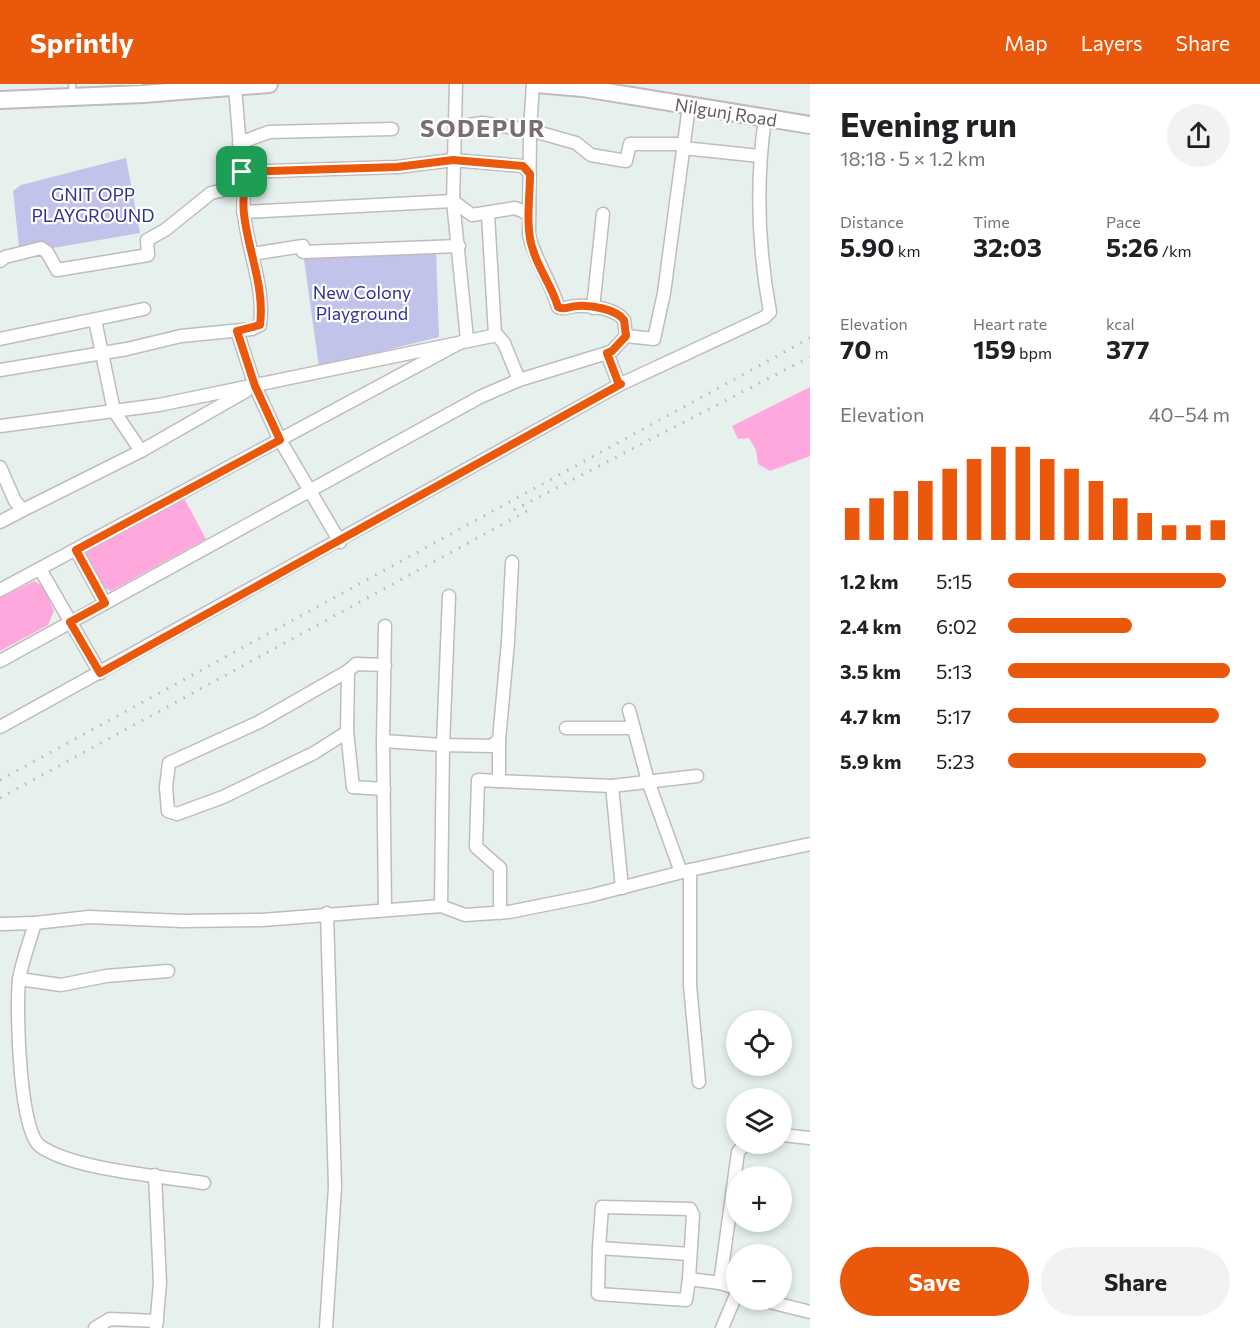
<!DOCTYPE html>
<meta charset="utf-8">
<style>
body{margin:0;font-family:Commissioner,sans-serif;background:#f2f2f2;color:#202124;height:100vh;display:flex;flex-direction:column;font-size:22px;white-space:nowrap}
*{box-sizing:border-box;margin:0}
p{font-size:20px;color:#757577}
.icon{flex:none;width:33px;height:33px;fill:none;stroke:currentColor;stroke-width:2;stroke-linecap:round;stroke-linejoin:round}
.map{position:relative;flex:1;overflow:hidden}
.panel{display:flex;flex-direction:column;background:#fff;width:450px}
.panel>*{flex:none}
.fabs{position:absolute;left:726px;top:926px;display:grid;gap:12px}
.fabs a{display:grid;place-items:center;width:66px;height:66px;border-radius:50%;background:#fff;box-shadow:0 3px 9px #0003;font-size:30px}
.pin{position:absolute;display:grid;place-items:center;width:51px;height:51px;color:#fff;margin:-26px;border-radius:12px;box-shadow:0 3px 9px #0006}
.round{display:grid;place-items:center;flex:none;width:63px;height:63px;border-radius:32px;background:#f2f2f2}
.head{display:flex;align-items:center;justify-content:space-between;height:102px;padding:0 30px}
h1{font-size:33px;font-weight:700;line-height:45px}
.stats{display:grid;grid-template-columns:repeat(3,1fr);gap:9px;height:102px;padding:6px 30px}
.stats div{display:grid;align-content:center}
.stats b{font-size:26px;font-weight:700}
.stats small{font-size:16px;font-weight:400}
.stats p{font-size:16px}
.chart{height:168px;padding:12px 30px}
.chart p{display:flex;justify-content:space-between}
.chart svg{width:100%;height:108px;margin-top:6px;stroke:#ea580c;stroke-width:6}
.action{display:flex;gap:12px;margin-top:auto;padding:12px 30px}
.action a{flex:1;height:69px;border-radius:36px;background:#ea580c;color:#fff;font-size:24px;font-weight:700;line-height:69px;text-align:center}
.action a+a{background:#f2f2f2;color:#202124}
ul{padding:0 30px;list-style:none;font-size:20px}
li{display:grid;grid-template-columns:96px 72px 1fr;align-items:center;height:45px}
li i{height:15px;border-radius:8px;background:#ea580c}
header{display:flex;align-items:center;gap:36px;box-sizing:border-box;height:84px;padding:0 30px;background:#ea580c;color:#fff}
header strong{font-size:28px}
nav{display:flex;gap:33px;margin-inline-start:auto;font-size:21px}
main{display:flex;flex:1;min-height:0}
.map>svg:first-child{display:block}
</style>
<header>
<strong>Sprintly</strong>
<nav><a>Map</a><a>Layers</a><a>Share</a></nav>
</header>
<main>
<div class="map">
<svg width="810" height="1244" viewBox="0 0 810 1244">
<rect width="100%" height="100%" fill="#e6f1ee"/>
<g fill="#c1c3ea">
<polygon points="126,74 140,149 53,164 42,160 19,163 13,107 21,101"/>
<polygon points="436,166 439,253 319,283 303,168"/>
</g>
<g fill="#ffa8de">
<polygon points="810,303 810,372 770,387 758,380 756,366 749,354 738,355 732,342"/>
<polygon points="184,414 206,455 111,507 101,502 84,472 85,467"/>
<polygon points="35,497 44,503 54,527 48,541 0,567 0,513"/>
</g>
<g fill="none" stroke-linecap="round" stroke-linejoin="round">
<defs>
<polyline id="lane" points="72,0 73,12"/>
<g id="street">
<path d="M533,0L530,46L529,151C535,177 551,197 558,223C565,226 569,222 577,222C591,221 616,225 624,236L626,252"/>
<polyline points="456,43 482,39 530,46 576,59 591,71 626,77 630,60 678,60 683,64 760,72"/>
<polyline points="239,59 269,48 392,45"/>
<polyline points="242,88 397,83 453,76 523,82 530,90"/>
<polyline points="243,128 453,117 472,131 515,124 529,130"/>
<polyline points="488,130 495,251"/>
<polyline points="252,170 303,162 303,168 459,162"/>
<polyline points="0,177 5,173 41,164 47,168 57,186 148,171 147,156 165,146 211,109 245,101"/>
<polyline points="593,224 603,130"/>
<polyline points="95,236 114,327 141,367"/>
<polyline points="237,247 255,302 280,356 340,458"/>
<polyline points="0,255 144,225"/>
<polyline points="607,269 612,267 626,252 654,255 664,209 689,22"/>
<path d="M0,286L127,265L181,252L252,245L260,241C265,203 248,168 244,130C242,115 246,103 242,88L235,3"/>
<polyline points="0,342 159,321 497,251 504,259 519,296"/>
<polyline points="0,383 15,417 23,426 0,438"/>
<polyline points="23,426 141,367 246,307"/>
<polyline points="76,466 105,519"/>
<polyline points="40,485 100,589"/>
<polyline points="0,506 467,255 453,117 456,0"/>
<polyline points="385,542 383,657 443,661 449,512"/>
<polyline points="0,577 480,313 519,296 607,269 618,298 621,300"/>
<polyline points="629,626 648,697 681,788"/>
<path d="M0,643L621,300L765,233L770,228C758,164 756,98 765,34"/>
<polyline points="566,644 633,644"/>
<polyline points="347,648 314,669 223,713 177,730 168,727 166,703 169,679 259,638 348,587"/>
<polyline points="499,656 499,697 612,702 697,692"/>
<polyline points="383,657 385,825"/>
<polyline points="499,697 478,696 476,763 500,784 500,829"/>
<polyline points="612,702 622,804"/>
<polyline points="384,705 353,703 347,648 348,587 356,580 385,581"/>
<polyline points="690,786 690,901 699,998"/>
<polyline points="441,822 443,661 491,662 499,656 508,558 512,478"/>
<polyline points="0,840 35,839"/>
<polyline points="19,895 61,901 106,892 168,887"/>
<polyline points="782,1051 810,1054"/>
<polyline points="155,1091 160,1199 156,1244"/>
<path d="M204,1099C161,1092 74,1086 40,1062C19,1047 16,924 19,896C22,877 30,857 35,839L89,833L183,837L262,836L441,822L465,831L509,828L589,812L690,786L810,760"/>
<polyline points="599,1164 602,1123 690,1125 693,1131 689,1195"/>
<polyline points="690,1170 599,1164 598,1210 686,1216 689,1195 720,1199"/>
<polyline points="736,1204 720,1199 738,1068 746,1059"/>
<polyline points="758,1215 810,1228"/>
<polyline points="95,1244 110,1235 157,1237"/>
<polyline points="326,1244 335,1103 327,829"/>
<polyline points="722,1244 736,1211"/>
</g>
<g id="secondary">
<polyline points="536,0 583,4 810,41"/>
<polyline points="0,16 143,10 269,0"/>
</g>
</defs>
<use href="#lane" stroke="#c2babe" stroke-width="9"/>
<use href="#street" stroke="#c2babe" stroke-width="15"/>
<use href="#secondary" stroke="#c2b9bd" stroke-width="20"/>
<use href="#lane" stroke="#fff" stroke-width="6"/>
<use href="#street" stroke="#fff" stroke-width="12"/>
<use href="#secondary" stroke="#fff" stroke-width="16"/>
<g stroke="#b8b7b8" stroke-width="3" stroke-dasharray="1.5 8" stroke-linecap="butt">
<polyline points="514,426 810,273"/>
<polyline points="0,696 810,254"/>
<polyline points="0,714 527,427"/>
</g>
</g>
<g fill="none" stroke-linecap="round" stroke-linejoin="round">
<defs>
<path id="route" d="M453,76L523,82L530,90C530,114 525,143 533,166C539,186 552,202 558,223C565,227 569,222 577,222C591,221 616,225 624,236L626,252L612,267L607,269L618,298L621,300L100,589L70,538L105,519L76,466L280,356L255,302L237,247L260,241C265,203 248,167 244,130C242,115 246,103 242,88L397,83Z"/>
</defs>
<use href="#route" stroke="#fff" stroke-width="12"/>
<use href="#route" stroke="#ea580c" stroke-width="8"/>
</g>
<g text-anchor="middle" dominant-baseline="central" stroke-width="4.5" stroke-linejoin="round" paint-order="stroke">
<g font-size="18" fill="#675d62" stroke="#fff">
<text transform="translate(726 28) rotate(9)">Nilgunj Road</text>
</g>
<g font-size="18" fill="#313292" stroke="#fff">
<text x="93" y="110">GNIT OPP<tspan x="93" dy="21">PLAYGROUND</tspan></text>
<text x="362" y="208">New Colony<tspan x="362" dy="21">Playground</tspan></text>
</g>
<g font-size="24" font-weight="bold" letter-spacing="1.5" fill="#796e74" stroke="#fff">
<text x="483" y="43">SODEPUR</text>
</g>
</g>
</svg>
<div class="fabs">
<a><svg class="icon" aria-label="locate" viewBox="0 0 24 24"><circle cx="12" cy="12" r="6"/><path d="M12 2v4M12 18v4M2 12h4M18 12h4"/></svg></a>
<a><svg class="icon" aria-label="layers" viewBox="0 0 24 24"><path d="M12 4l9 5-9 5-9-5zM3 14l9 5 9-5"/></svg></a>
<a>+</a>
<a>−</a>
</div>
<div class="pin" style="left:242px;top:88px;background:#1e9e55"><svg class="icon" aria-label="arrive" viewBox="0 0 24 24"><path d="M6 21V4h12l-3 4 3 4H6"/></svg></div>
</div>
<section class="panel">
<div class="head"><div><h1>Evening run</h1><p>18:18 · 5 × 1.2 km</p></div><a class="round"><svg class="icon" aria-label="share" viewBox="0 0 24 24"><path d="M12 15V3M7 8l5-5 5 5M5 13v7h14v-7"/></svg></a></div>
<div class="stats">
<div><p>Distance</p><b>5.90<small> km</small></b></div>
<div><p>Time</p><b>32:03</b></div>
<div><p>Pace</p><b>5:26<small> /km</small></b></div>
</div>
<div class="stats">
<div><p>Elevation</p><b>70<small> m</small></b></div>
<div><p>Heart rate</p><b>159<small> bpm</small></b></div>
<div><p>kcal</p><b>377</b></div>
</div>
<div class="chart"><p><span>Elevation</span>40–54 m</p>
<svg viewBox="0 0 160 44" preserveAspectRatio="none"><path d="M5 44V31M15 44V27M25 44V24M35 44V20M45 44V15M55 44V11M65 44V6M75 44V6M85 44V11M95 44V15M105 44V20M115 44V27M125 44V33M135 44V38M145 44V38M155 44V36"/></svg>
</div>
<ul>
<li><b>1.2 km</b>5:15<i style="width:98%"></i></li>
<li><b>2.4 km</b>6:02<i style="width:56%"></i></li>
<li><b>3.5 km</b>5:13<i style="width:100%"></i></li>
<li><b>4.7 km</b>5:17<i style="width:95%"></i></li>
<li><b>5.9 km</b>5:23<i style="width:89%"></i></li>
</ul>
<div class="action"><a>Save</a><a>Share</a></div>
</section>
</main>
